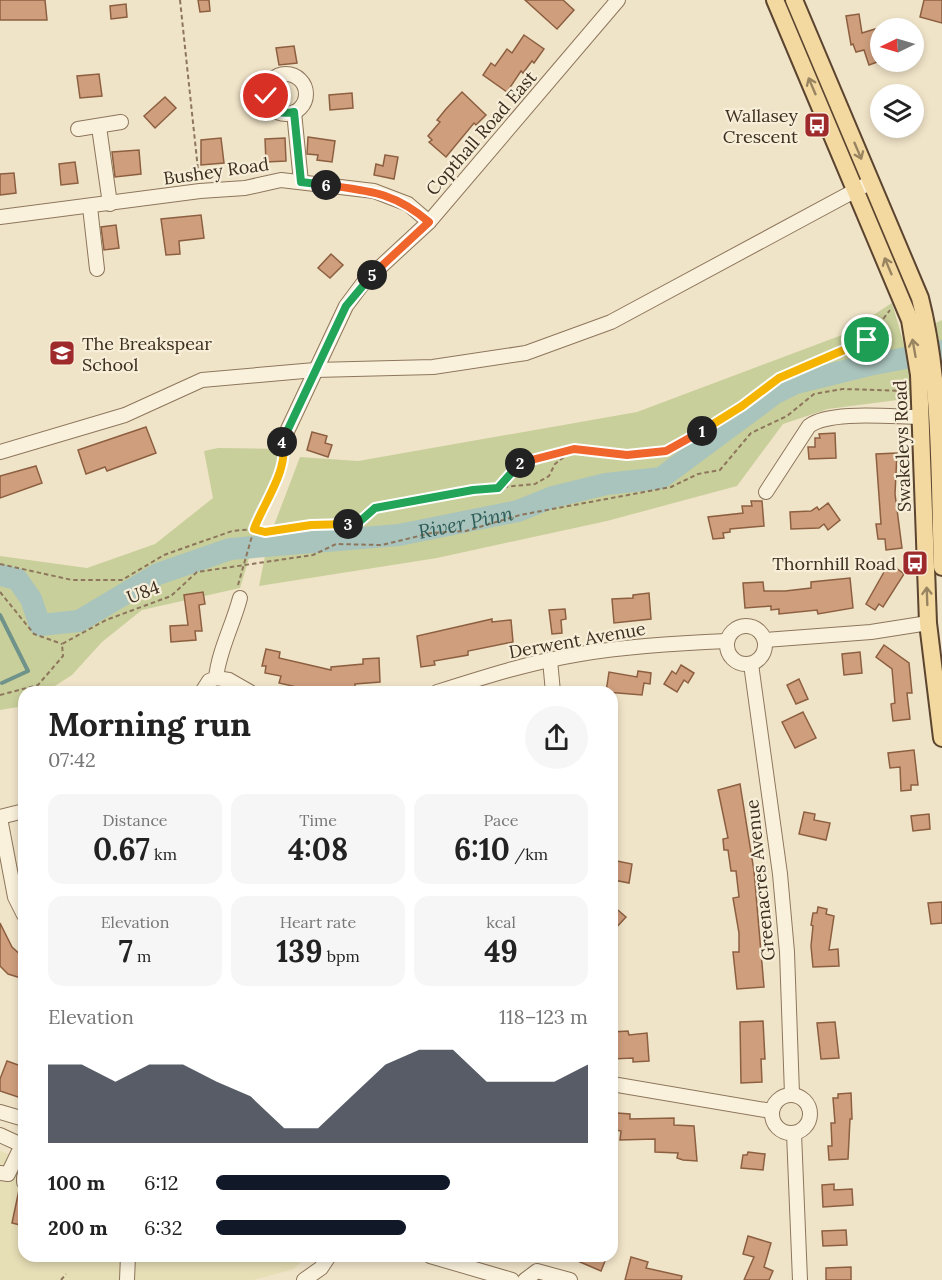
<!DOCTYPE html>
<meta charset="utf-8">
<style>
body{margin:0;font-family:Lora,serif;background:#f6f6f6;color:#222;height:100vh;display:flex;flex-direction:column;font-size:22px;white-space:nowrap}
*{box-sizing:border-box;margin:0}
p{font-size:20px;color:#767676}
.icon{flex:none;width:33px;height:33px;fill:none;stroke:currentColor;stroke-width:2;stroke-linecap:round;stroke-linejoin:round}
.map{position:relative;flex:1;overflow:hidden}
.panel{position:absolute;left:18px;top:686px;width:600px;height:576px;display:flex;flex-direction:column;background:#fff;border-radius:18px;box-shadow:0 3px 9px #0003}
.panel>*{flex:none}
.needle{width:39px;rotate:265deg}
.buttons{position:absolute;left:870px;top:18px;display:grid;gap:12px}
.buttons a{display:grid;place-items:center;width:54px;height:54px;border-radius:50%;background:#fff;box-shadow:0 3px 9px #0003;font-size:30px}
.pin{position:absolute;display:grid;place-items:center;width:51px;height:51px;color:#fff;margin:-26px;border:3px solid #fff;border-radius:50%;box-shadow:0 2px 6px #0007}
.km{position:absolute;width:30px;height:30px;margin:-15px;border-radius:50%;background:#222;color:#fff;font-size:16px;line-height:30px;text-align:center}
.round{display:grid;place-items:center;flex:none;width:63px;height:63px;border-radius:32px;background:#f6f6f6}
.headline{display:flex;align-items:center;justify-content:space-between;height:102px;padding:0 30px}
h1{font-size:33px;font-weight:700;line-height:45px}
.metrics{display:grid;grid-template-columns:repeat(3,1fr);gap:9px;height:102px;padding:6px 30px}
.metrics div{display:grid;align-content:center;border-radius:15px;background:#f6f6f6;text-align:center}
.metrics b{font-size:30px;font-weight:700}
.metrics small{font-size:16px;font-weight:400}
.metrics p{font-size:16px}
.chart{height:168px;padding:12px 30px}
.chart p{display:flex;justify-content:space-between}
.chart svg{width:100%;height:108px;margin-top:6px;fill:#111827;opacity:.7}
ul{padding:0 30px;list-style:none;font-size:20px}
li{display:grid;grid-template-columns:96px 72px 1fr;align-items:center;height:45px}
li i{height:15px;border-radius:8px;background:#111827}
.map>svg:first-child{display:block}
</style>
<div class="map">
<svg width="942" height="1280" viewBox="0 0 942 1280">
<rect width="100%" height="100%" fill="#f0e4c8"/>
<polygon fill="#e6deb5" points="0,1151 24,1160 24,1256 306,1256 294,1269 254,1280 0,1280"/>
<g fill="#c9cf9b">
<polygon points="892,303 905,348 913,398 828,409 783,424 737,486 607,521 437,558 259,586 268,541 300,457 358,461 637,412 842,335"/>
<polygon points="942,320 942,364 936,323"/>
<polygon points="218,448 282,449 240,588 142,610 102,642 72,675 47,691 24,692 24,706 0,710 0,556 87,568 155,544 213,498 204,451"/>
</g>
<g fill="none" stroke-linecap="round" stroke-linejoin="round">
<polyline stroke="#6f938a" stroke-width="4" points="0,615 28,671 2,683"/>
<path stroke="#a9c4bc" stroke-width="22" id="s1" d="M0,575L17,579L31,599L40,625L79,621L158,574L230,549L399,535L518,511L553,497L606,484L661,478L774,394L796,383L869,365L942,351"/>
</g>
<g fill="#cf9f7d" stroke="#8d5f41" stroke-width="1.5">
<polygon points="0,0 45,0 47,20 0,20"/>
<polygon points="198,0 209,0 210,11 200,12"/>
<polygon points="525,0 563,0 574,10 557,29"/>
<polygon points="924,0 942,0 942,23 920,17"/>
<polygon points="126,4 127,17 111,19 110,6"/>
<polygon points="859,14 862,33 875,29 880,47 880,61 869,65 864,50 856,52 853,44 851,45 846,16"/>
<polygon points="524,35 544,49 534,63 532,61 523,73 521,71 507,92 483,75 491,63 495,66 507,49 512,53"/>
<polygon points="294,46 297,63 279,65 276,48"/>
<polygon points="99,74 102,96 80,98 77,76"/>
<polygon points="462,92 486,115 476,125 474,123 446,157 429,142 432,140 428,136 440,122 437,120 446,109"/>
<polygon points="352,93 353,108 330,110 329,95"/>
<polygon points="165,97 176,108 155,128 144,116"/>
<polygon points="308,137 335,141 332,162 317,160 318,155 307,154"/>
<polygon points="221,138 224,163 201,165 201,140"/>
<polygon points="285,138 286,161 266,162 265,139"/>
<polygon points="139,150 141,174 115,177 112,152"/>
<polygon points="385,155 398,157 394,179 374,175 376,164 383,166"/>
<polygon points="75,162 78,183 61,185 59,164"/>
<polygon points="14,173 16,193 0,195 0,174"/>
<polygon points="201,215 204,238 179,241 180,254 166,255 161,219"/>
<polygon points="116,225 119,248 104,250 101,227"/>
<polygon points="331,254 343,265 330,278 318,268"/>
<polygon points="146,427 156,453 107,471 105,467 86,474 78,450"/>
<polygon points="312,432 327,436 325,443 332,445 328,457 307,450"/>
<polygon points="835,433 836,458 809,459 808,447 815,447 815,438 820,438 819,434"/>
<polygon points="897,453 895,494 902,548 886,550 885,539 878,539 876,524 881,524 876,454"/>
<polygon points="36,466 42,483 0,498 0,476"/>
<polygon points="751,501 762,501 764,526 730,529 730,532 723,533 724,538 713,539 708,517 743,513 742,506 752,506"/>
<polygon points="828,503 840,520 828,530 824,524 819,528 791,529 790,512 811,511 817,507 819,510"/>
<polygon points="887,561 904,574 883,607 879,604 875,610 866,604 884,572 880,569"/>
<polygon points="850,578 853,608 818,614 817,610 779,614 779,609 771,610 771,606 745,608 743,583 763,582 764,591 785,591 811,588 811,582"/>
<polygon points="203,592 205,604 199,605 202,631 195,631 196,640 171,642 170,626 188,625 184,595"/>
<polygon points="649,593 651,619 614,623 612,599 633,598 633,595"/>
<polygon points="565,609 566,619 561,620 562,633 552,634 549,610"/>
<polygon points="492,619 492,622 511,620 513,642 468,651 468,655 434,661 435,665 421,667 417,636"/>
<polygon points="884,645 909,663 912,693 907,693 910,719 893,721 891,704 895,703 892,669 876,657"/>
<polygon points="266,649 280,652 279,658 331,670 331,667 363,664 363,659 379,658 380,682 355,684 355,689 337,692 301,690 301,688 279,683 281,676 265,673 266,666 262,666"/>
<polygon points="860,652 862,673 844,675 842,654"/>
<polygon points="681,665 694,673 688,683 684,680 677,692 664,684 672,671 676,674"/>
<polygon points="638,671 651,673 650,684 644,683 642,695 606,692 609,672 637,677"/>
<polygon points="799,679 808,699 796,704 787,685"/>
<polygon points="803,712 816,738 795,748 782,722"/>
<polygon points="914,750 918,785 911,785 911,790 901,791 900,767 890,768 888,753"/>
<polygon points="740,784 754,871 764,987 737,989 733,952 739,952 739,933 733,898 739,897 736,871 731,871 728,850 724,850 723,839 728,838 718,790"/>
<polygon points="804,812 815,814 814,820 830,823 826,840 799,834"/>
<polygon points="929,814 930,829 913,831 911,816"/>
<polygon points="612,860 632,864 629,883 614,880"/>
<polygon points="942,902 942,923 931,924 928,903"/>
<polygon points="612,905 626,917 612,932"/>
<polygon points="818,907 827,909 826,914 834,916 829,950 838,949 839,966 813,967 811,946 813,926 811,925 813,913 817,913"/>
<polygon points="0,923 12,947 24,958 24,979 8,974 0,966"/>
<polygon points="763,1021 765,1059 761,1059 762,1082 741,1083 740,1022"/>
<polygon points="835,1022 839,1058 821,1059 817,1023"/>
<polygon points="628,1031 629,1035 647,1033 649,1061 633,1062 633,1058 612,1059 612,1032"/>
<polygon points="7,1061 24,1067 24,1099 0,1091 0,1079"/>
<polygon points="851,1093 852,1119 850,1119 848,1159 829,1160 828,1146 832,1146 831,1123 835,1123 833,1098 838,1098 838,1094"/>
<polygon points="617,1113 630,1114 630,1119 674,1118 674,1125 694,1126 697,1161 683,1160 677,1158 678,1153 655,1152 655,1139 620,1140 621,1131 616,1130"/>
<polygon points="748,1152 765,1154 763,1170 741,1168 743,1155 747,1155"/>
<polygon points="834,1184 834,1190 852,1189 853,1205 823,1207 822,1185"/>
<polygon points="19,1190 24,1191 24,1226 12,1223"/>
<polygon points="846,1230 847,1245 823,1246 822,1231"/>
<polygon points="748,1236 771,1243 764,1267 773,1271 769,1280 744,1280 754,1257 743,1254"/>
<polygon points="566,1256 607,1256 601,1271"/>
<polygon points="631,1257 648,1262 646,1268 682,1276 681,1280 625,1280"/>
<polygon points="851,1267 851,1280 826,1280 826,1268"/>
</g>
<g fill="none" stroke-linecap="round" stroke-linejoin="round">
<defs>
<g id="minor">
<circle cx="286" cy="94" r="20"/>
<polyline points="294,112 301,182"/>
<polyline points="99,127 110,204"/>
<polyline points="78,129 121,122"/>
<polyline points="90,207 97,269"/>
<polyline points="0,217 200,191 245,188 281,180 374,191 408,204 429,222"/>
<polyline points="282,442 346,306 364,282 429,222 618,0"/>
<polyline points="0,452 125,415 202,380 315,370 433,367 526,353 611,322 871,182"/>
<path d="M766,492L809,426C830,410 893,417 920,417"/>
<circle cx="746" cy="645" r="19"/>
<polyline points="765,640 871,632 928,623"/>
<polyline points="550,660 553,692"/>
<polyline points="751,664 780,874 787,952 792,1094"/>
<polyline points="216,678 229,680 250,692"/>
<path d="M202,692L209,681L216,678C219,650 233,625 240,598"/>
<path d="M437,692C484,677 531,662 580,654C629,646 677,643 727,641"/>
<polyline points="0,817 24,811"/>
<polyline points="0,818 15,897 24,915"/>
<polyline points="612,1084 771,1111"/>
<circle cx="791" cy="1114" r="19"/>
<polyline points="0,1112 24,1119"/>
<polyline points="794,1133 800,1280"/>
<polyline points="0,1135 24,1146"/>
<polyline points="0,1173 8,1174 22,1145"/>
<polyline points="24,1177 24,1182"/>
<polyline points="430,1256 512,1280"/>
<polyline points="127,1280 128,1256"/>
<polyline points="304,1280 321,1268 329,1256"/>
<polyline points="525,1280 537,1271 570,1280"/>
</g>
<g id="major">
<polyline points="775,0 910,320 919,375 928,623 942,738"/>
<path d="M794,0L920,298C942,385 939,478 942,567"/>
</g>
</defs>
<use href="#minor" stroke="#8d765c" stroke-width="16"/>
<use href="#major" stroke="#5b4430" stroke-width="20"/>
<g stroke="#8d765c" stroke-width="2" stroke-dasharray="4.5 3" stroke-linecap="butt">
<polyline points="180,0 199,179"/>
<polyline points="498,488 522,461 572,450"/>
<polyline points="0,564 72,580 122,580 164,555 232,531 254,529 265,532 311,525 358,523 375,508 473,490 535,484 549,476 555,464 574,449 627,455 666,451 742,406 779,378 867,340 890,310"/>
<polyline points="238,585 254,529 269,502 284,456"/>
<polyline points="0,592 34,634 62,644"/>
<polyline points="0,695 38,685 63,656 62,644 106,620 171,596 197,572 313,555 336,544 382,545 431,533 466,531 520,515 671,487 698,474 720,470 751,433 787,416 814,394 843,389 906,391"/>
<polyline points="61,1280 66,1274"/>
</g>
<use href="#minor" stroke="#faf1dc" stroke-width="14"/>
<use href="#major" stroke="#f3d9a0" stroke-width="16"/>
</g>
<defs><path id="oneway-shaft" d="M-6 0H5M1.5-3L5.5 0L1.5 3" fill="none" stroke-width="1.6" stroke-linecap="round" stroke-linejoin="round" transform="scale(1.5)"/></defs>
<g stroke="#988460">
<use href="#oneway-shaft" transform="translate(812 86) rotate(-113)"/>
<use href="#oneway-shaft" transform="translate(858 151) rotate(67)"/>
<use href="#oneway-shaft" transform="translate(888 266) rotate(-113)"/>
<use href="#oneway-shaft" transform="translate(914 348) rotate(-100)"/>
<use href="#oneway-shaft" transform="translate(927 596) rotate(-92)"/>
</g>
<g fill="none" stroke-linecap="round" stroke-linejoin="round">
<defs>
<polyline id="split-1" points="702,431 742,406 779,378 867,340"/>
<polyline id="split-2" points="520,463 574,449 627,455 666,451 702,431"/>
<polyline id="split-3" points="348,524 358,523 375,508 473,490 498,488 520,463"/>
<path id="split-4" d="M282,442C290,468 263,504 254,529L265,532L311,525L348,524"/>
<polyline id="split-5" points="282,442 346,306 372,275"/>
<path id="split-6" d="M326,185C370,191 394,192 429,222L372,275"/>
<path id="split-7" d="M266,96C270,111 279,115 294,112L301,182L326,185"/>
</defs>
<use href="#split-1" stroke="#fff" stroke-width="12"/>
<use href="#split-2" stroke="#fff" stroke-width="12"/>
<use href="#split-3" stroke="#fff" stroke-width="12"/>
<use href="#split-4" stroke="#fff" stroke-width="12"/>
<use href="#split-5" stroke="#fff" stroke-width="12"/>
<use href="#split-6" stroke="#fff" stroke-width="12"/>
<use href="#split-7" stroke="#fff" stroke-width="12"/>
<use href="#split-1" stroke="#f5b400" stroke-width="8"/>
<use href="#split-2" stroke="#f0652b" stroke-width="8"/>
<use href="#split-3" stroke="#22a559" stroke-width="8"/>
<use href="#split-4" stroke="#f5b400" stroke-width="8"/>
<use href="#split-5" stroke="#22a559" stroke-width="8"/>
<use href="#split-6" stroke="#f0652b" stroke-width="8"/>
<use href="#split-7" stroke="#22a559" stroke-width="8"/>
</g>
<defs>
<symbol id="bus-square" viewBox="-11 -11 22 22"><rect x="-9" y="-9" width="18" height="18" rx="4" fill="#9e2a2b" stroke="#f7eed8"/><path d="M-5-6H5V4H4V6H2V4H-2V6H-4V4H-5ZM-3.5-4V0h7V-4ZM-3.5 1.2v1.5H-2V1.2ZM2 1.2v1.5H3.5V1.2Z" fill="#fff"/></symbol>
<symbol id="school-square" viewBox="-11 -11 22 22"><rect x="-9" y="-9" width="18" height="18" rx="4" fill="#9e2a2b" stroke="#f7eed8"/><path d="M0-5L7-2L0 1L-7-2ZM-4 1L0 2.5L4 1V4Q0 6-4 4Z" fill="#fff"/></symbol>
</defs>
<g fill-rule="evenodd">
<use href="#bus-square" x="802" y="110" width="30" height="30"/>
<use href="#school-square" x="47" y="338" width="30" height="30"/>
<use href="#bus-square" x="900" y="548" width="30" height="30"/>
</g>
<g text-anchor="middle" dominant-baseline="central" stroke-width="4.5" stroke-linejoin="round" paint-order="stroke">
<g font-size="18" fill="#3d2e20" stroke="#f7eed8" text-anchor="end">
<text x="798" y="115">Wallasey<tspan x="798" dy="21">Crescent</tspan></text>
<text x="82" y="343" text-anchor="start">The Breakspear<tspan x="82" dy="21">School</tspan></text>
<text x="896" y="563">Thornhill Road</text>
</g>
<g font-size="18" fill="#3d2e20" stroke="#f7eed8">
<text transform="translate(481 133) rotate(-49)">Copthall Road East</text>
<text transform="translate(216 171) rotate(-8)">Bushey Road</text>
<text transform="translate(902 446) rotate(-92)">Swakeleys Road</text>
<text transform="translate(143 592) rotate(-21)">U84</text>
<text transform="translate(577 640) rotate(-10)">Derwent Avenue</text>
<text transform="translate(760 880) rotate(-96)">Greenacres Avenue</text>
</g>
<g font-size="20" font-style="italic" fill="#2f5d5a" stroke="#f7eed8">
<text stroke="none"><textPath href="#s1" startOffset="514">River Pinn</textPath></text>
</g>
</g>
</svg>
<div class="buttons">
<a><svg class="needle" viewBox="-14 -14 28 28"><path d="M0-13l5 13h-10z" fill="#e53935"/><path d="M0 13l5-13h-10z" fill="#767676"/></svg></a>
<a><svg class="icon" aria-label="layers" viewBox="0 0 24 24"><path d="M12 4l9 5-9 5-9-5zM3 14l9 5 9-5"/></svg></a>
</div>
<div class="pin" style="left:867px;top:340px;background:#1e9e55"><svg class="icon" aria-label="arrive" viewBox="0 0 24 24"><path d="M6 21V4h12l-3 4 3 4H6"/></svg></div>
<div class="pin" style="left:266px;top:96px;background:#d93025"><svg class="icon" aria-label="check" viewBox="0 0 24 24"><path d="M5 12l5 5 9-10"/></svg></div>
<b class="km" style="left:702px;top:431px">1</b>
<b class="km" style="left:520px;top:463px">2</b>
<b class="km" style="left:348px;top:524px">3</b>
<b class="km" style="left:282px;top:442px">4</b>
<b class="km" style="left:372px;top:275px">5</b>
<b class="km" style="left:326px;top:185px">6</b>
<section class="panel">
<div class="headline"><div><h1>Morning run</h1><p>07:42</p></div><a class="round"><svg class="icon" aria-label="share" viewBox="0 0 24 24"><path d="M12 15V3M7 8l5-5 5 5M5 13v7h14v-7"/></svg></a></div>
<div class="metrics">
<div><p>Distance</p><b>0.67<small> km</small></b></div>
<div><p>Time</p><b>4:08</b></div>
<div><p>Pace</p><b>6:10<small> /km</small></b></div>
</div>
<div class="metrics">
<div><p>Elevation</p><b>7<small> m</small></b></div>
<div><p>Heart rate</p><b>139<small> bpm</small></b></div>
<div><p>kcal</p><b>49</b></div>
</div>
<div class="chart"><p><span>Elevation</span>118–123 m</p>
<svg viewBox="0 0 160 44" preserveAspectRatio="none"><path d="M0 44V12L10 12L20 19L30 12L40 12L50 19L60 25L70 38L80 38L90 25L100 12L110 6L120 6L130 19L140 19L150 19L160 12V44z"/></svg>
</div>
<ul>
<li><b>100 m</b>6:12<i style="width:63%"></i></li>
<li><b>200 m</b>6:32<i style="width:51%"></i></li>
</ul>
</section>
</div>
